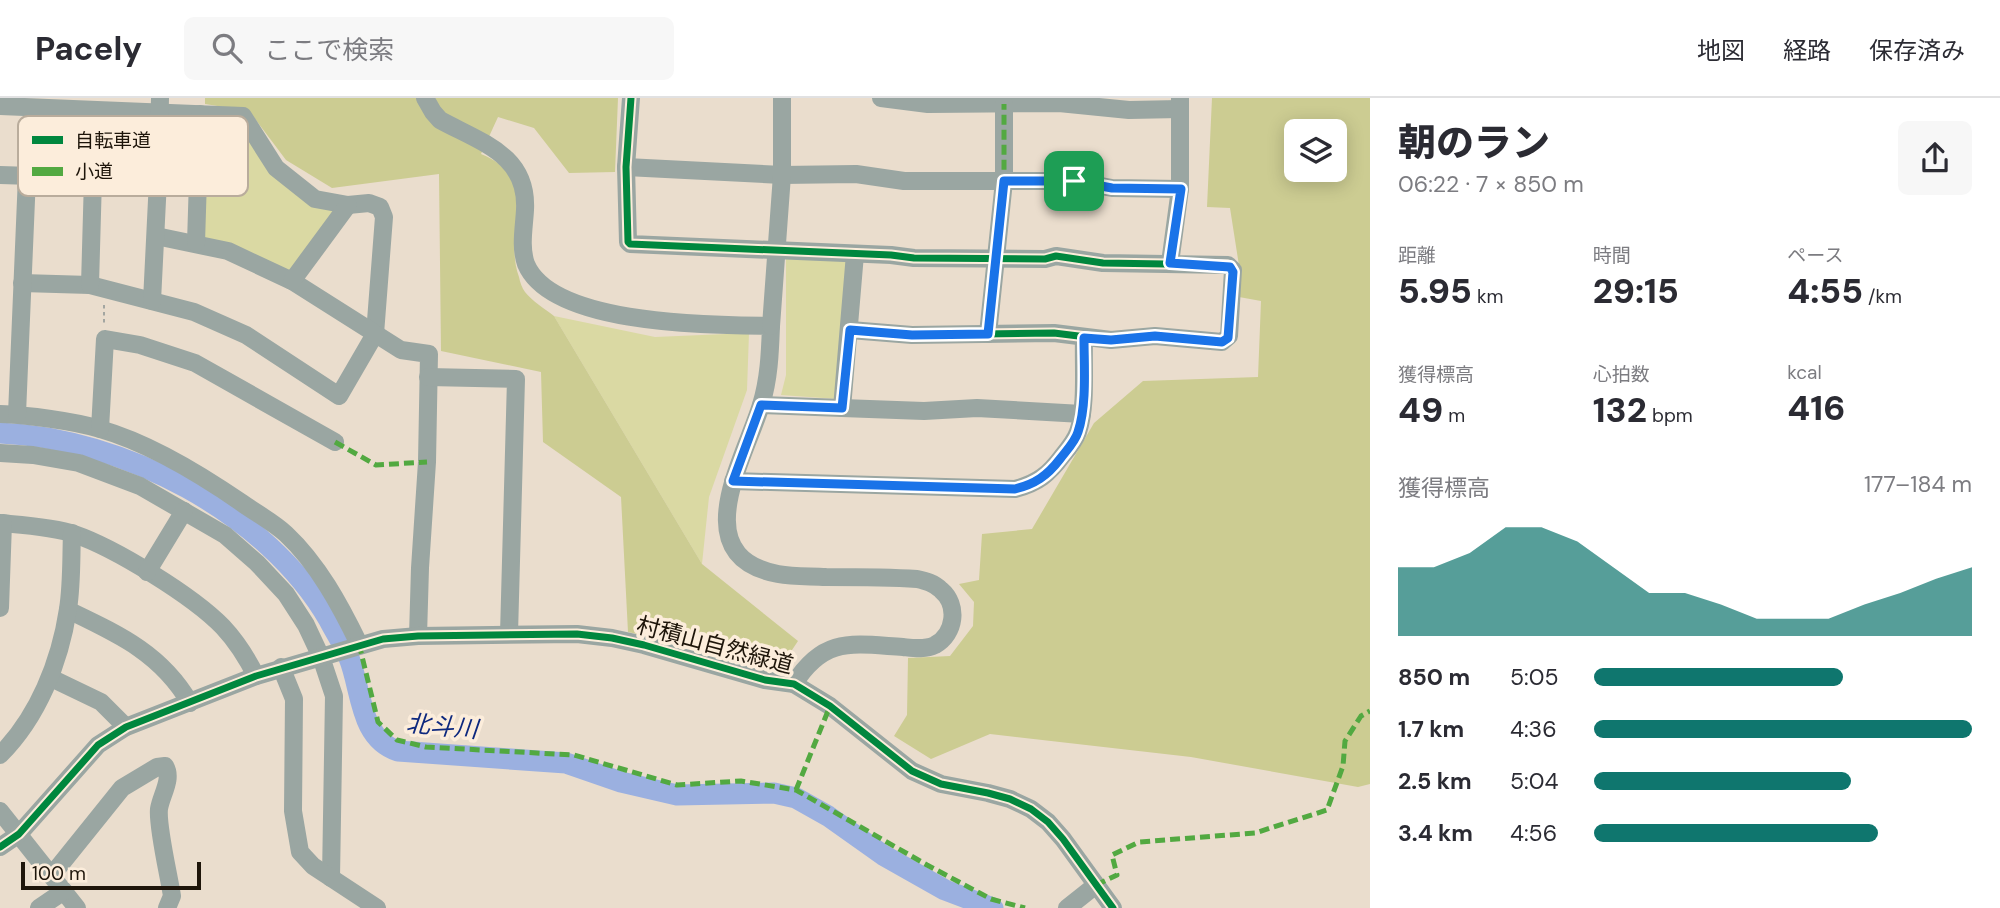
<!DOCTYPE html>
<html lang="ja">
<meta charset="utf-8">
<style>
body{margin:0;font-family:"DM Sans","Noto Sans JP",sans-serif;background:#f7f7f7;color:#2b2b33;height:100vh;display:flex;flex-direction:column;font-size:26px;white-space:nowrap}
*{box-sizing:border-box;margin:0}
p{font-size:23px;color:#7c7c81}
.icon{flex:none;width:38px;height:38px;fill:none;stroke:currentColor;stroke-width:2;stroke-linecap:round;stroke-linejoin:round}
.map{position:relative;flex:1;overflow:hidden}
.side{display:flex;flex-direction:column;background:#fff;width:630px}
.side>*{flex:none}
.tools{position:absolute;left:1284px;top:21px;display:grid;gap:14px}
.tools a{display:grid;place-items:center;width:63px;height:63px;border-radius:10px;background:#fff;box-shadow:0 4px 18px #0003;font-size:35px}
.scale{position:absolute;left:21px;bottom:18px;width:180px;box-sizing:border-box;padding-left:7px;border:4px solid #1e150a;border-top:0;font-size:19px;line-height:24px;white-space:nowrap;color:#1e150a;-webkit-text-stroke:5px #fceddb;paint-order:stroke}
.pin{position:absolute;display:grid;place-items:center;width:60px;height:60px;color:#fff;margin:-30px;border-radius:14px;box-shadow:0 4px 10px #0006}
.round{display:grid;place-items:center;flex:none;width:74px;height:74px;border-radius:10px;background:#f7f7f7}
.overview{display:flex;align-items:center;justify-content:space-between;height:119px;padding:0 28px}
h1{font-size:38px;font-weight:800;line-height:52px}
.metrics{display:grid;grid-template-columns:repeat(3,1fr);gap:10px;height:119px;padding:7px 28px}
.metrics div{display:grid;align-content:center}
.metrics b{font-size:35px;font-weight:800}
.metrics small{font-size:19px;font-weight:400}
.metrics p{font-size:19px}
.chart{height:196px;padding:14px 28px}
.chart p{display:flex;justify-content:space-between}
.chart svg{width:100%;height:126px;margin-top:7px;fill:#0f766e;opacity:.7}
ul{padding:0 28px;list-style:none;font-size:23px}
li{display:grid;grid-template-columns:112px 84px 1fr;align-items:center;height:52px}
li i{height:18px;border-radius:9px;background:#0f766e}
header{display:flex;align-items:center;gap:42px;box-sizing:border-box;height:98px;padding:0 35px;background:#fff;border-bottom:2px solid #e1e1e2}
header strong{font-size:33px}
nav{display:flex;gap:38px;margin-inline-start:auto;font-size:24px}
.search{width:490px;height:63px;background:#f7f7f7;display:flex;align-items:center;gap:18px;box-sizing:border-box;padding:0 24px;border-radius:10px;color:#7c7c81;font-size:26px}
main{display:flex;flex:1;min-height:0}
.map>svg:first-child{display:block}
</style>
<header>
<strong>Pacely</strong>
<div class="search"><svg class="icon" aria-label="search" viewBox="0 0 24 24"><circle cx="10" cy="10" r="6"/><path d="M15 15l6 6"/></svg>ここで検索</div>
<nav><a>地図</a><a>経路</a><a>保存済み</a></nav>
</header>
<main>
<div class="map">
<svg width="1370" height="810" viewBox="0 0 1370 810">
<rect width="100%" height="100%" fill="#eaddcd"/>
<g fill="#dad9a3">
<polygon points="204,21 240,23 273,73 341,110 291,177 202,141"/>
<polygon points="786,161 848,161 837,301 781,297 786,277"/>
<polygon points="554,218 655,239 749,235 747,292 709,399 702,466"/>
</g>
<g fill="#cccc92" fill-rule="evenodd">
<path d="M205,0H618L615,74L569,75L534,30L498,19L481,56C543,81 502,134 519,179C520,184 522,190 525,194C532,203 545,211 554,218L702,466L798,543L782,567L628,534L621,399L543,344L541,274L441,253L439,76L332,90L286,62L249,13L205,6Z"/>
<path d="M1212,0H1370V686L1358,689L1191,659L990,636L931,661L894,638L907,617L908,560L950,558L973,528L974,504L959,486L979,482L982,436L1032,431L1094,325L1143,283L1258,279L1261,203L1239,199L1240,174L1230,110L1207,109ZM1297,33H1335V72H1297Z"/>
</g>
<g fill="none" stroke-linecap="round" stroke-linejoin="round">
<path stroke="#9bb0e0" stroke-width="21" d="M0,335C122,340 267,414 329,522C335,534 344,547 349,560C362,592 359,640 398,653L566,665L621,684L677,697L774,695L796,700L828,718L883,757L945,792L993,810"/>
<polyline stroke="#a3a6a1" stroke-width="2" stroke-dasharray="3.5 3.5" stroke-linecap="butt" points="104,207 104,226"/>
<g stroke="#9aa6a2" stroke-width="18">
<path d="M425,0L433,14L440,22C482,45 528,57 525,112C524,130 520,149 526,166C552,228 713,227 771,228C770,255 769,281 761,307C744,362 685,458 778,476C794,479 810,478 826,479C856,479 887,479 917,481C926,483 934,485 941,492C959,507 955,536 935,547C925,552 913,550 903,549C853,546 824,538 794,586"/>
<polyline points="631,0 626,69 628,144 630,146 891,157 914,160 1045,161 1056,158 1103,165 1228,167 1233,172 1229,238 1222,244 1155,238 1111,242 1054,235 912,237 850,232"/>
<polyline points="881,0 928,6 1059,5 1129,12 1180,11"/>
<polyline points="0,8 243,18 276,70 315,101 348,107 369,105 380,109 384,119 375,236 339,298 246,237 194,214 90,187 22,185"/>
<polyline points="626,69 782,77 856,76 904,83 1074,83 1112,90 1180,91"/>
<polyline points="0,77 158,82"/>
<polyline points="156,138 228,153 292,183 401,252 429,256 427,364 420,470 418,538"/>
<polyline points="196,145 200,16"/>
<polyline points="1170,165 1180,91 1180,0"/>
<polyline points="292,183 348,107"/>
<polyline points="90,187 93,80"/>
<polyline points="152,203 158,82 160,0"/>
<polyline points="771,228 782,77 782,0"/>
<polyline points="988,236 1004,83 1004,6"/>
<polyline points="428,279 516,281 509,536"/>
<polyline points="761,307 842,310 855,156"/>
<polyline points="842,310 924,313 977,310 1082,316"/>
<path d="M0,316C27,317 74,323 100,331C149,345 200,376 242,405C256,415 273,424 286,436C318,466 340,507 359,546"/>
<polyline points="17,316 27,78"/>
<polyline points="100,331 105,241 140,247 195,265 335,344"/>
<polyline points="0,355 33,357 79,365 140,388 225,437 257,465 286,496 306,527 321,559 334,598 331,780"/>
<path d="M733,383L1015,391C1038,385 1049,376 1063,357C1069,350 1075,342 1078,334C1087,307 1083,268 1084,240"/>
<path d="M0,425C21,427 54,429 74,436C115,450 193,498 223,529C237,544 247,560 256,578"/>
<polyline points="147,474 184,413"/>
<polyline points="0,510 3,425"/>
<path d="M68,512C118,536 161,555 190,605"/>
<polyline points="281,569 294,601 293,713 300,754 313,768 377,810"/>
<polyline points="51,580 101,604 126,629"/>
<path d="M0,657C38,619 60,564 68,511C72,486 71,460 72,435"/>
<polyline points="0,713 77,810"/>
<polyline points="0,749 19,736 98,647 126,629 256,578 383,541 418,538 577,536 612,540 644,547 765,582 794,586 830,608 912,673 941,686 988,695 1010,701 1031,711 1048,724 1063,741 1113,810"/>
<path d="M52,777L122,690L157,669L165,668C173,681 161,697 159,711C157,728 169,778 172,798L167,810"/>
<polyline points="39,810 64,793"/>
<polyline points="1067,810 1096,787"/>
</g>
<g stroke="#52a941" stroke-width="5" stroke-dasharray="10 5" stroke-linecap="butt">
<polyline points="988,236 1004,83 1004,6"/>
<polyline points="335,344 376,367 427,364"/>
<polyline points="359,546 378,624 397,642 426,649 574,657 677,687 741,683 796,692 927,767 991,801 1025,810"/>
<polyline points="796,692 830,608"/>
<polyline points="1096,787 1117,777 1112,757 1139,744 1255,735 1327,712 1343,668 1345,643 1361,618 1370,613"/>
</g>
<defs>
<g id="cycleway">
<polyline points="631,0 626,69 628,144 630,146 891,157 914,160 1045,161 1056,158 1103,165 1228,167 1233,172 1229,238 1222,244 1155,238 1111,242 1054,235 912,237 850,232"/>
<polyline points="0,749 19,736 98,647 126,629 256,578 383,541 418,538 577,536 612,540 644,547 765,582 794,586 830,608 912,673 941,686 988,695 1010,701 1031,711 1048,724 1063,741 1113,810"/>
</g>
</defs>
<use href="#cycleway" stroke="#fceddb" stroke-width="11"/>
<use href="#cycleway" stroke="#00873e" stroke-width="7"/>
</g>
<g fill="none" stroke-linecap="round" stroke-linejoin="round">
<defs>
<path id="route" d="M1004,83H1074L1112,90L1181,91L1170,165L1230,169L1233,174L1228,240L1222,244L1155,238L1111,242L1084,240C1084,268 1087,307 1078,334C1075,344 1066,353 1060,361C1047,378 1035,386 1015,391L733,383L761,307L842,310L850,232L912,237L988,236Z"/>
</defs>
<use href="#route" stroke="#fff" stroke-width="14"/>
<use href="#route" stroke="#1a73e8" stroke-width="9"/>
</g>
<g text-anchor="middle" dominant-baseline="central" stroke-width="7" stroke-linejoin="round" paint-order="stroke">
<g font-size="23" fill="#1e150a" stroke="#fceddb">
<text transform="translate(715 547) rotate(15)">村積山自然緑道</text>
</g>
<g font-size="24" font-style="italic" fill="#0d287e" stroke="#fceddb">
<text transform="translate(442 628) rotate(5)">北斗川</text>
</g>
</g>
<rect x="18" y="18" width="230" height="80" rx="10" fill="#fceddb" stroke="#b9ac9c" stroke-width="2"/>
<rect x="32" y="38" width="31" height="8" fill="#00873e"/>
<rect x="32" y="69" width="31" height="9" fill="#52a941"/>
<g font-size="19" fill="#1e150a">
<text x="75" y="49">自転車道</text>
<text x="75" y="80">小道</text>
</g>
</svg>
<div class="tools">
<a><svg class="icon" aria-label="layers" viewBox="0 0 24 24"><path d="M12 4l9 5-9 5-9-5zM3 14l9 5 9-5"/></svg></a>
</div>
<div class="scale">100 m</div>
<div class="pin" style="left:1074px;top:83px;background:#1e9e55"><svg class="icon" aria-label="arrive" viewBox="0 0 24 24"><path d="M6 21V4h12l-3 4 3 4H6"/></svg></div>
</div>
<section class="side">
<div class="overview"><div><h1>朝のラン</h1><p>06:22 · 7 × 850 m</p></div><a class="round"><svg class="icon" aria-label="share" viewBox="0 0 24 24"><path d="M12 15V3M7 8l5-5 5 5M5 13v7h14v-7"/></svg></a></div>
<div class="metrics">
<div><p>距離</p><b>5.95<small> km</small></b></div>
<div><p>時間</p><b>29:15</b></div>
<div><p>ペース</p><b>4:55<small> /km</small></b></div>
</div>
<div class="metrics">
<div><p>獲得標高</p><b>49<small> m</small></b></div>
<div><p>心拍数</p><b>132<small> bpm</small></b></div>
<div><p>kcal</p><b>416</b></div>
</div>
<div class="chart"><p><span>獲得標高</span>177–184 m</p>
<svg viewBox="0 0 160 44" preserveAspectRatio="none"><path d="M0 44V20L10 20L20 15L30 6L40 6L50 11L60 20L70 29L80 29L90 33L100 38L110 38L120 38L130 33L140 29L150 24L160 20V44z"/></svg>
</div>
<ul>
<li><b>850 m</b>5:05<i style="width:66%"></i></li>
<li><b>1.7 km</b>4:36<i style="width:100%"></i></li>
<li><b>2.5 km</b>5:04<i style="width:68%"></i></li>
<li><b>3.4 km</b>4:56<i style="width:75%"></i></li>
</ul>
</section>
</main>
